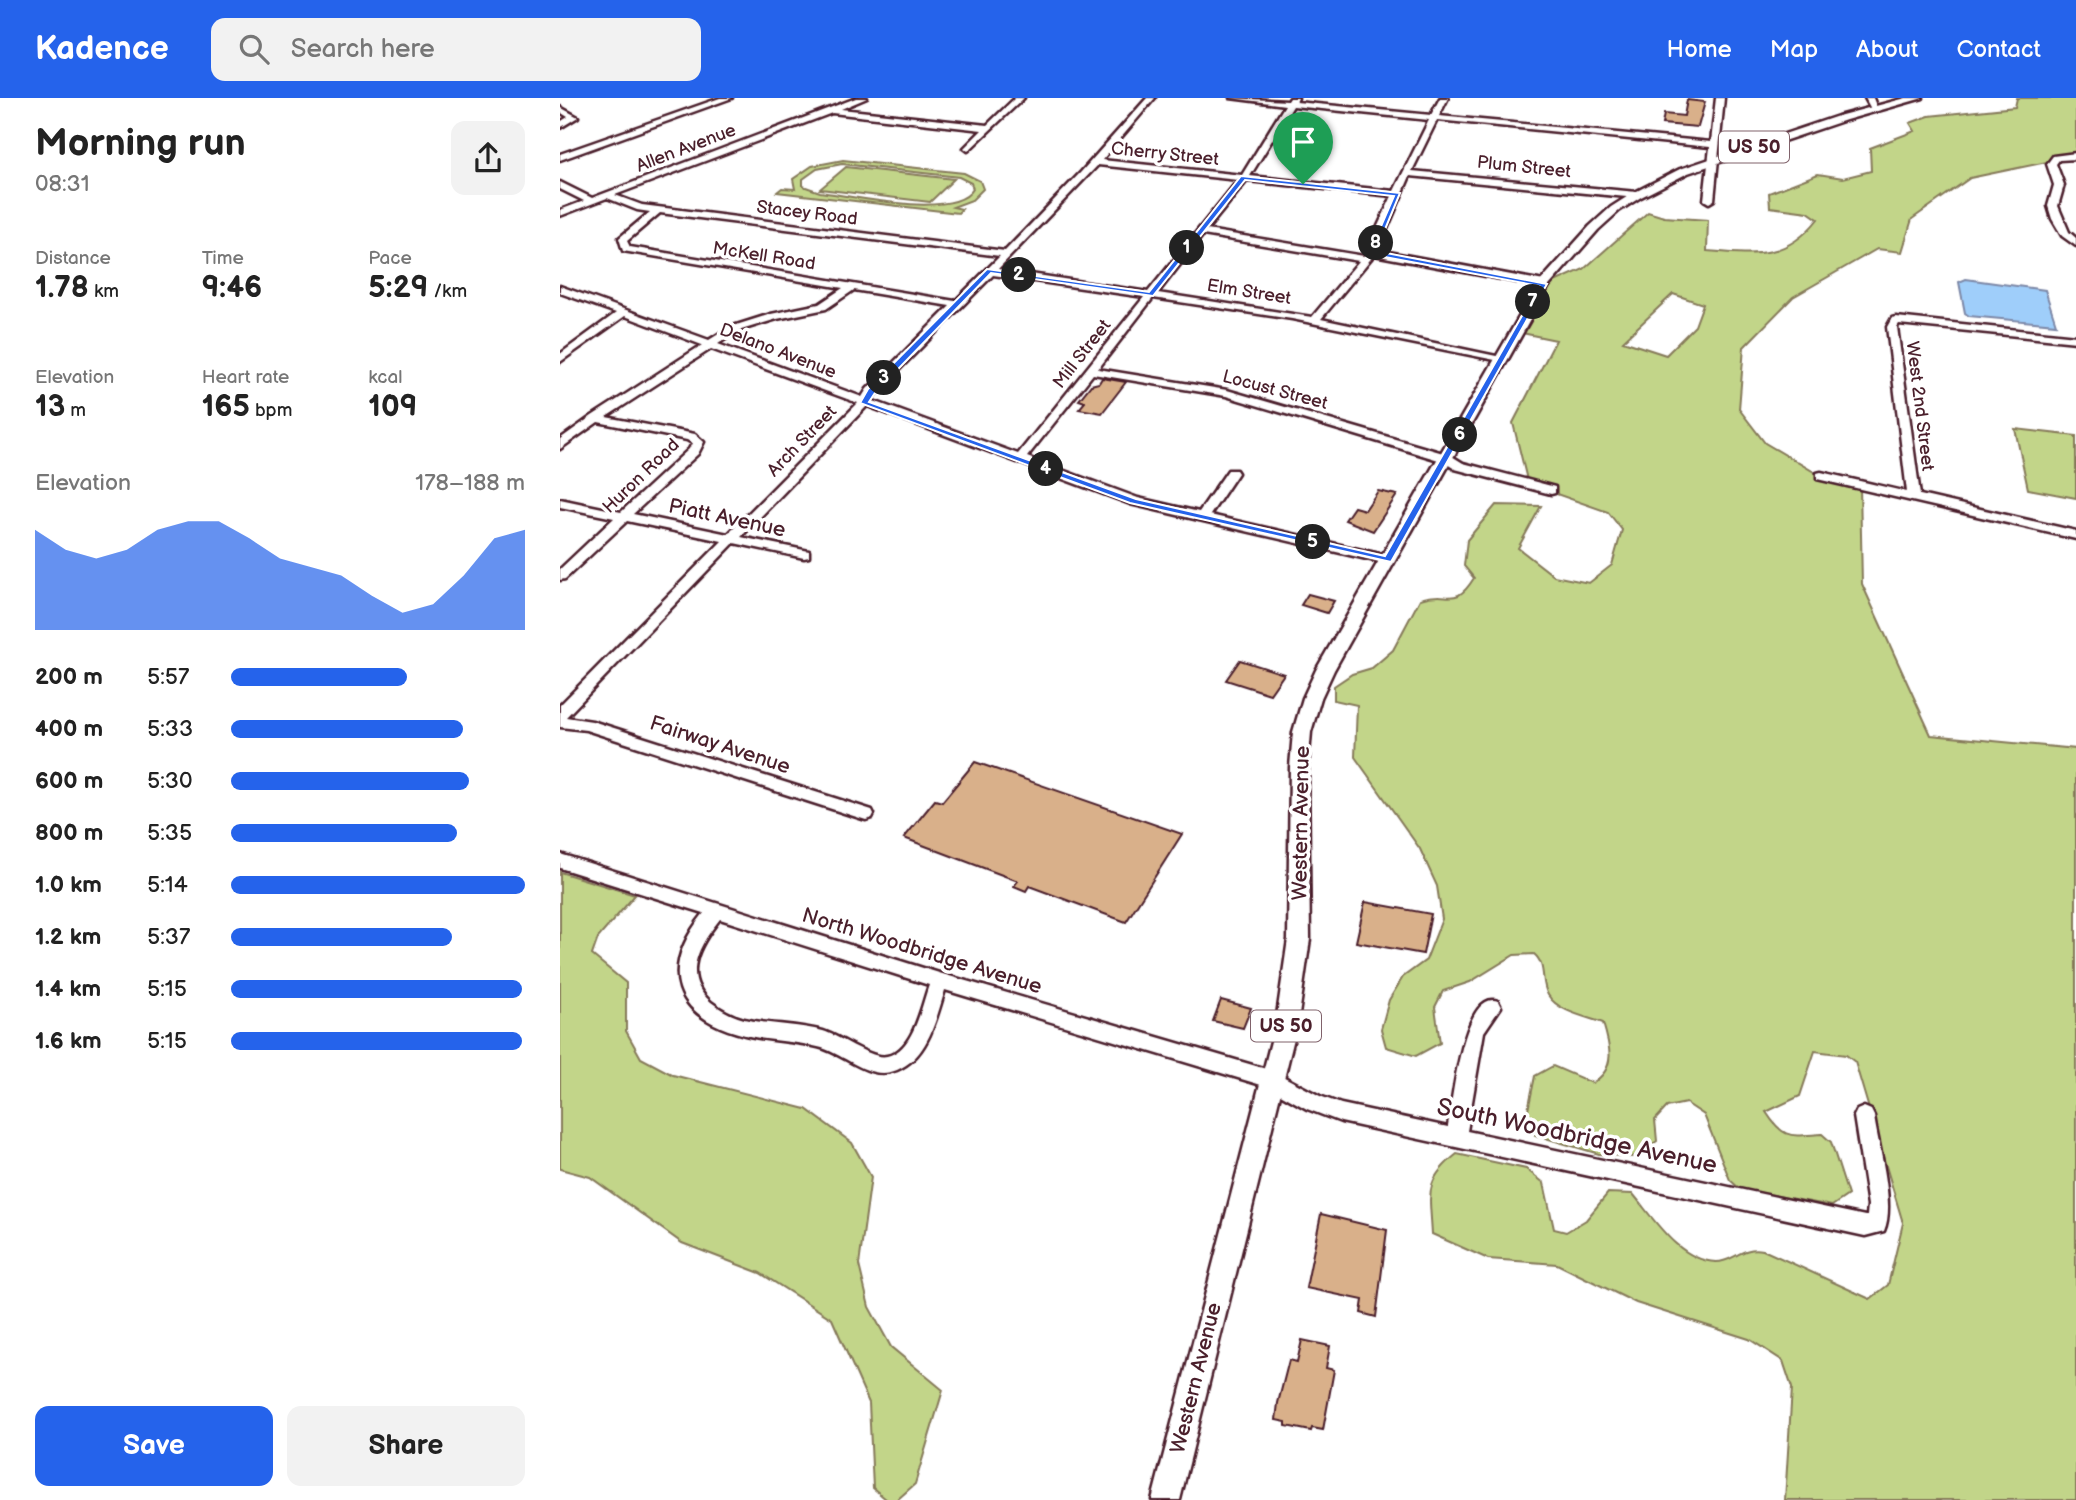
<!DOCTYPE html>
<meta charset="utf-8">
<style>
body{margin:0;font-family:"Balsamiq Sans",sans-serif;background:#f2f2f2;color:#222;height:100vh;display:flex;flex-direction:column;font-size:26px;white-space:nowrap}
*{box-sizing:border-box;margin:0}
p{font-size:23px;color:#767676}
.icon{flex:none;width:38px;height:38px;fill:none;stroke:currentColor;stroke-width:2;stroke-linecap:round;stroke-linejoin:round}
.map{position:relative;flex:1;overflow:hidden}
.details{display:flex;flex-direction:column;background:#fff;width:560px}
.details>*{flex:none}
.pin{position:absolute;display:grid;place-items:center;width:60px;height:60px;color:#fff;margin:-72px -30px;border-radius:50% 50% 50% 0;rotate:-45deg;box-shadow:0 0 7px #0007}
.pin .icon{rotate:45deg}
.km{position:absolute;width:35px;height:35px;margin:-18px;border-radius:50%;background:#222;color:#fff;font-size:19px;line-height:35px;text-align:center}
.round{display:grid;place-items:center;flex:none;width:74px;height:74px;border-radius:14px;background:#f2f2f2}
.summary{display:flex;align-items:center;justify-content:space-between;height:119px;padding:0 35px}
h1{font-size:38px;font-weight:700;line-height:52px}
.figures{display:grid;grid-template-columns:repeat(3,1fr);gap:10px;height:119px;padding:7px 35px}
.figures div{display:grid;align-content:center}
.figures b{font-size:30px;font-weight:700}
.figures small{font-size:19px;font-weight:400}
.figures p{font-size:19px}
.chart{height:196px;padding:14px 35px}
.chart p{display:flex;justify-content:space-between}
.chart svg{width:100%;height:126px;margin-top:7px;fill:#2563eb;opacity:.7}
.button{display:flex;gap:14px;margin-top:auto;padding:14px 35px}
.button a{flex:1;height:80px;border-radius:14px;background:#2563eb;color:#fff;font-size:28px;font-weight:700;line-height:80px;text-align:center}
.button a+a{background:#f2f2f2;color:#222}
ul{padding:0 35px;list-style:none;font-size:23px}
li{display:grid;grid-template-columns:112px 84px 1fr;align-items:center;height:52px}
li i{height:18px;border-radius:9px;background:#2563eb}
header{display:flex;align-items:center;gap:42px;box-sizing:border-box;height:98px;padding:0 35px;background:#2563eb;color:#fff}
header strong{font-size:33px}
nav{display:flex;gap:38px;margin-inline-start:auto;font-size:24px}
.search{width:490px;height:63px;background:#f2f2f2;display:flex;align-items:center;gap:18px;box-sizing:border-box;padding:0 24px;border-radius:14px;color:#767676;font-size:26px}
main{display:flex;flex:1;min-height:0}
.map>svg:first-child{display:block}
</style>
<header>
<strong>Kadence</strong>
<div class="search"><svg class="icon" aria-label="search" viewBox="0 0 24 24"><circle cx="10" cy="10" r="6"/><path d="M15 15l6 6"/></svg>Search here</div>
<nav><a>Home</a><a>Map</a><a>About</a><a>Contact</a></nav>
</header>
<main>
<section class="details">
<div class="summary"><div><h1>Morning run</h1><p>08:31</p></div><a class="round"><svg class="icon" aria-label="share" viewBox="0 0 24 24"><path d="M12 15V3M7 8l5-5 5 5M5 13v7h14v-7"/></svg></a></div>
<div class="figures">
<div><p>Distance</p><b>1.78<small> km</small></b></div>
<div><p>Time</p><b>9:46</b></div>
<div><p>Pace</p><b>5:29<small> /km</small></b></div>
</div>
<div class="figures">
<div><p>Elevation</p><b>13<small> m</small></b></div>
<div><p>Heart rate</p><b>165<small> bpm</small></b></div>
<div><p>kcal</p><b>109</b></div>
</div>
<div class="chart"><p><span>Elevation</span>178–188 m</p>
<svg viewBox="0 0 160 44" preserveAspectRatio="none"><path d="M0 44V9L10 16L20 19L30 16L40 9L50 6L60 6L70 12L80 19L90 22L100 25L110 32L120 38L130 35L140 25L150 12L160 9V44z"/></svg>
</div>
<ul>
<li><b>200 m</b>5:57<i style="width:60%"></i></li>
<li><b>400 m</b>5:33<i style="width:79%"></i></li>
<li><b>600 m</b>5:30<i style="width:81%"></i></li>
<li><b>800 m</b>5:35<i style="width:77%"></i></li>
<li><b>1.0 km</b>5:14<i style="width:100%"></i></li>
<li><b>1.2 km</b>5:37<i style="width:75%"></i></li>
<li><b>1.4 km</b>5:15<i style="width:99%"></i></li>
<li><b>1.6 km</b>5:15<i style="width:99%"></i></li>
</ul>
<div class="button"><a>Save</a><a>Share</a></div>
</section>
<div class="map">
<svg width="1516" height="1402" viewBox="0 0 1516 1402">
<rect width="100%" height="100%" fill="#fff"/>
<filter id="ink" filterUnits="userSpaceOnUse"><feTurbulence type="fractalNoise" baseFrequency=".0143" numOctaves="2"/><feDisplacementMap in="SourceGraphic" scale="14" xChannelSelector="R" yChannelSelector="G"/><feConvolveMatrix kernelMatrix="1 2 1 2 8 2 1 2 1" color-interpolation-filters="sRGB"/></filter>
<g filter="url(#ink)">
<g fill="#c2d589" stroke="#867a5a" stroke-width="2" fill-rule="evenodd">
<path d="M1457,0H1516V58L1410,80L1352,121L1342,154L1317,151L1233,199L1184,249L1179,311L1205,345L1261,378L1300,387L1302,486L1371,637L1516,651V1402H1225L1232,1290L1223,1263L1189,1241L1076,1205L997,1166L928,1161L872,1136C870,1096 863,1083 897,1056L966,1071L984,1085L994,1131L1006,1134L1026,1122L1048,1095L1073,1096C1094,1121 1119,1163 1156,1164C1174,1164 1181,1148 1203,1152L1310,1201L1328,1187L1343,1125L1295,964L1286,957L1255,953L1240,998L1206,1014C1224,1042 1230,1038 1262,1036L1271,1044L1288,1097L1272,1108L1180,1091L1170,1082L1144,1017L1126,1005L1107,1009L1095,1022L1097,1043L1073,1059L1039,1056L975,1037L967,1017L975,978L993,968L1032,985C1057,971 1050,948 1043,925C1027,919 998,914 988,897C980,883 987,867 974,856L954,857L910,884L883,893L875,909L880,945L856,958L826,949L821,931L829,902L843,879L866,862L882,821L877,788L860,751L795,659L797,607L774,602V588L792,576L812,570L833,552L860,501C890,491 894,512 914,480L904,468L907,442L936,407L981,408L958,450L994,478L1029,485L1052,467L1062,432L1048,414L968,386L953,325L996,242L962,235L990,186L1024,171L1088,114L1104,119L1148,122L1147,153C1194,157 1226,162 1258,121L1248,114L1210,109L1209,95L1258,76L1283,80L1311,73L1310,50L1355,33L1350,25L1369,18L1455,9ZM1113,196L1143,206L1135,228L1106,257L1063,243Z"/>
<path d="M283,62L404,75L420,83L423,91L412,102L393,109L402,111L398,115L217,94L222,90L235,91L233,81L252,68ZM282,66L399,79L411,85L413,91C395,122 292,98 260,94L243,88V81L257,71Z"/>
<polygon points="286,69 394,81 370,104 260,91"/>
<polygon points="1455,331 1516,338 1516,400 1468,391"/>
<polygon points="0,774 75,797 38,840 32,857 66,885 66,933 81,960 113,977 246,1011 292,1045 311,1079 299,1167 309,1209 331,1249 383,1292 355,1386 337,1402 327,1402 313,1390 309,1305 272,1221 200,1175 122,1145 30,1079 0,1071"/>
</g>
<polygon fill="#9fcefa" stroke="#7d88a7" stroke-width="2" points="1406,181 1485,192 1496,226 1409,218 1405,215 1399,184"/>
<g fill="#d9b08a" stroke="#4a1f2b" stroke-width="2">
<polygon points="1127,2 1145,4 1138,29 1102,26 1104,16 1124,18"/>
<polygon points="542,280 566,284 542,315 519,311 525,304 519,302 531,287 539,285"/>
<polygon points="818,393 837,397 813,433 785,422 794,409 805,412"/>
<polygon points="748,496 774,503 767,515 741,507"/>
<polygon points="680,562 724,576 710,596 666,582"/>
<polygon points="415,664 622,736 566,824 469,788 466,793 454,788 458,783 344,740 375,702 382,704"/>
<polygon points="805,804 871,816 863,856 796,844"/>
<polygon points="661,902 691,910 683,930 653,923"/>
<polygon points="761,1116 827,1132 816,1219 801,1215 803,1202 746,1190"/>
<polygon points="742,1242 770,1248 766,1270 774,1272 763,1332 752,1330 751,1333 726,1328 726,1324 716,1322 718,1305 729,1262 737,1264"/>
</g>
<g fill="none" stroke-linecap="round" stroke-linejoin="round">
<defs>
<g id="minor">
<polygon points="160,0 172,0 0,62 0,56"/>
<path d="M296,0H307L281,11L427,27L455,0H464L408,53L404,50L422,32L272,15L55,97L82,107L445,153L521,74L587,0H595L542,62L682,77L725,7L670,0L728,3L730,0H738L736,4L871,17L880,0H888L879,18L1151,44L1156,0H1164L1154,102L1149,105L1144,102L1150,49L877,22L852,73L1077,94L1082,97L1077,100L850,78L818,152L984,183L989,186L984,189L814,157L761,221L941,259L946,262L945,264L732,221L593,200L538,271L667,292L890,357L903,365L995,389V395L991,396L895,371L882,363L666,298L533,276L467,359L578,400L639,414L668,372H676L678,375L650,417L833,459L835,462L828,466L570,406L307,308L181,439L249,453V459L244,460L174,445L6,619L32,623L312,712L314,716L312,720L306,722L26,632L0,629V607L162,443L67,423L5,481L0,482V471L54,420L0,409V401L61,414L129,351L132,345L127,342L38,324L0,351V341L32,318L142,247L65,218L0,264V256L56,215L0,195V188L149,242L170,229L211,216L259,206L283,190L63,153L59,140L90,114L77,112L47,100L0,118V112L24,103L0,91V84L32,100ZM733,8L869,22L834,93L690,78ZM538,67L678,82L588,194L438,171ZM687,83L832,98L804,158L647,132ZM100,115L440,158L395,203L70,149L67,143ZM643,137L799,163L752,219L598,195ZM433,177L584,199L458,356L311,302L316,295ZM294,192L390,208L307,291L302,299L158,246L178,233L217,221L266,211ZM151,251L298,305L168,436L73,416L138,356L144,344L135,336L46,319Z"/>
<polygon points="1305,0 1313,0 1318,13 1312,13"/>
<polygon points="0,9 18,19 0,30 0,24 8,19 0,14"/>
<polygon points="1516,55 1516,61 1499,62 1496,66 1504,87 1498,108 1509,134 1516,140 1516,148 1502,138 1492,121 1488,108 1494,87 1487,66 1493,58"/>
<polygon points="1336,219 1516,238 1516,244 1339,226 1337,229 1360,397 1516,433 1516,441 1257,381 1257,375 1261,374 1347,394 1327,229 1332,220"/>
<path d="M0,756L379,875L713,973L760,998L781,1006L888,1029C892,1006 903,891 938,903L941,909L924,934L907,1033L1305,1118H1307L1308,1107L1294,1018L1297,1012L1304,1009L1311,1012L1314,1018C1318,1048 1336,1106 1324,1133L1305,1138L781,1024L747,1011L708,989L385,892C376,921 368,959 337,972C308,984 285,955 258,949C234,943 209,943 185,937C113,919 98,872 144,815L0,770ZM160,821L369,887C361,909 354,952 327,958C312,962 280,938 263,933C237,926 210,927 184,921C172,918 160,911 151,904C120,878 140,846 160,821Z"/>
</g>
<polygon id="major" points="1346,0 1363,0 1286,22 1128,75 1081,99 1059,113 1038,132 989,188 774,572 761,600 751,634 748,669 750,841 738,924 620,1402 592,1402 716,924 728,841 730,669 733,634 743,600 756,572 978,186 1030,128 1051,109 1073,95 1120,71 1278,18"/>
</defs>
<use href="#minor" stroke="#4a1f2b" stroke-width="5"/>
<use href="#major" stroke="#4a1f2b" stroke-width="5"/>
<use href="#minor" fill="#fff" fill-rule="evenodd"/>
<use href="#major" fill="#fff" fill-rule="evenodd"/>
</g>
</g>
<path fill="#2563eb" stroke="#fff" stroke-width="2" fill-rule="evenodd" d="M681,78L840,95L816,153L987,186L831,464L570,405L300,305L308,291L427,171L589,194ZM685,82L834,98L809,156L979,188L825,458L576,401L309,304L315,295L431,175L593,198Z"/>
<g text-anchor="middle" dominant-baseline="central" stroke-width="7" stroke-linejoin="round" paint-order="stroke">
<g font-size="18" fill="#4a1f2b" stroke="#fff">
<text transform="translate(126 50) rotate(-21)">Allen Avenue</text>
<text transform="translate(605 56) rotate(6)">Cherry Street</text>
<text transform="translate(964 69) rotate(6)">Plum Street</text>
<text transform="translate(247 115) rotate(7)">Stacey Road</text>
<text transform="translate(204 158) rotate(9)">McKell Road</text>
<text transform="translate(689 194) rotate(9)">Elm Street</text>
<text transform="translate(218 253) rotate(21)">Delano Avenue</text>
<text transform="translate(522 256) rotate(-52)">Mill Street</text>
<text transform="translate(715 292) rotate(15)">Locust Street</text>
<text transform="translate(1360 308) rotate(83)">West 2nd Street</text>
<text transform="translate(242 343) rotate(-46)">Arch Street</text>
<text transform="translate(81 378) rotate(-44)">Huron Road</text>
</g>
<g fill="#fff" stroke="#80626b" stroke-width="2">
<rect x="1159" y="33.5" width="70" height="31" rx="5"/>
<rect x="691" y="912.5" width="70" height="31" rx="5"/>
</g>
<g font-size="19" font-weight="bold" fill="#4a1f2b">
<text x="1194" y="49">US 50</text>
<text x="726" y="928">US 50</text>
</g>
<g font-size="21" fill="#4a1f2b" stroke="#fff">
<text transform="translate(167 420) rotate(12)">Piatt Avenue</text>
<text transform="translate(160 647) rotate(18)">Fairway Avenue</text>
<text transform="translate(741 725) rotate(-89)">Western Avenue</text>
<text transform="translate(362 853) rotate(17)">North Woodbridge Avenue</text>
<text transform="translate(636 1280) rotate(-76)">Western Avenue</text>
</g>
<g font-size="24" fill="#4a1f2b" stroke="#fff">
<text transform="translate(1017 1038) rotate(12)">South Woodbridge Avenue</text>
</g>
</g>
</svg>
<div class="pin" style="left:743px;top:86px;background:#1e9e55"><svg class="icon" aria-label="arrive" viewBox="0 0 24 24"><path d="M6 21V4h12l-3 4 3 4H6"/></svg></div>
<b class="km" style="left:627px;top:150px">1</b>
<b class="km" style="left:459px;top:177px">2</b>
<b class="km" style="left:324px;top:280px">3</b>
<b class="km" style="left:486px;top:371px">4</b>
<b class="km" style="left:753px;top:444px">5</b>
<b class="km" style="left:900px;top:337px">6</b>
<b class="km" style="left:973px;top:204px">7</b>
<b class="km" style="left:816px;top:145px">8</b>
</div>
</main>
